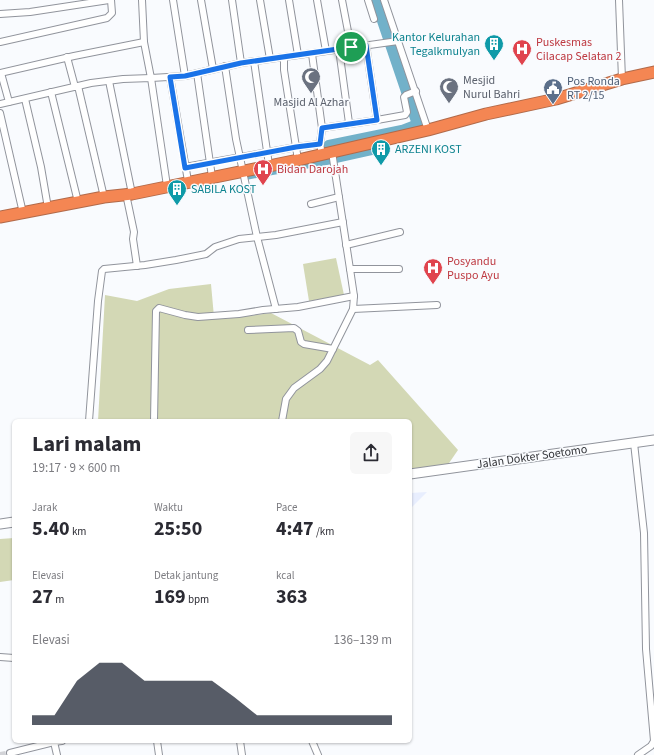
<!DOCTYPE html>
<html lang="id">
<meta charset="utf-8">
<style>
body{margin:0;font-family:"Source Sans 3",sans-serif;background:#f7f7f7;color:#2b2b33;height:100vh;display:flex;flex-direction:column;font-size:15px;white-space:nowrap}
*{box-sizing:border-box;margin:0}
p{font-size:13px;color:#7c7c81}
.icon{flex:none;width:22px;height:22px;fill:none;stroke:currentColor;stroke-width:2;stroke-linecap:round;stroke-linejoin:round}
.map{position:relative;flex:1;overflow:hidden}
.sheet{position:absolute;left:12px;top:419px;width:400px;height:324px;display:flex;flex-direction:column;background:#fff;border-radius:6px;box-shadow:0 1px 3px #0004}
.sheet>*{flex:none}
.pin{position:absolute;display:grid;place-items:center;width:34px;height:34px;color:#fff;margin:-17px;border:2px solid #fff;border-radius:50%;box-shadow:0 1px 4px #0007}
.round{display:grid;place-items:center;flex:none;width:42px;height:42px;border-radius:6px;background:#f7f7f7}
.summary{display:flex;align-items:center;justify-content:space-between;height:68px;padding:0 20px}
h1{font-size:22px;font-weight:700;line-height:30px}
.stats{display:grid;grid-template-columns:repeat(3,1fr);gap:6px;height:68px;padding:4px 20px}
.stats div{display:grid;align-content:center}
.stats b{font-size:20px;font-weight:700}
.stats small{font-size:11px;font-weight:400}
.stats p{font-size:11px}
.chart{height:112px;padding:8px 20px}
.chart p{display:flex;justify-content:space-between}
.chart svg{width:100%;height:72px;margin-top:4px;fill:#111827;opacity:.7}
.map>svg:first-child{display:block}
</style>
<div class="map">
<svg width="654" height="755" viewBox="0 0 654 755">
<rect width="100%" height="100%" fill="#f9fbfe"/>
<polygon fill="#e8eefe" points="427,492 410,509 410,493"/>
<g fill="#d3d8b5">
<polygon points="336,258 344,295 309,301 303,264"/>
<polygon points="211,284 214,317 223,319 271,313 370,365 378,360 458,450 447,466 410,471 410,421 98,421 105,295 137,301 169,289"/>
<polygon points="14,538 14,580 0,582 0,539"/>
</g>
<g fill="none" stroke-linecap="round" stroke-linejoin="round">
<polyline stroke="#72b1c9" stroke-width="7" points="248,176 329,161 374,151"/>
<polyline stroke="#72b1c9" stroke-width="12" points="327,150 327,148 329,146 402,131 415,126 417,121 376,0"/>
<polyline stroke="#d2d3d7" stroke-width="6" stroke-dasharray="6 3" stroke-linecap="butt" points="0,755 10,753"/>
<defs>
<g id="street">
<polyline points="142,0 144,42 151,78 185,76 241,63 398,41"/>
<polyline points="173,0 185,76"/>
<polyline points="201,0 213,69"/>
<polyline points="232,0 241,63"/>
<polyline points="260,0 270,59"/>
<polyline points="289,0 298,55"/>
<polyline points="317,0 326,51"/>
<polyline points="342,0 351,47"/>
<polyline points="368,0 374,19"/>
<polyline points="384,0 428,130"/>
<polyline points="619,0 622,79"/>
<polyline points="0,14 30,12 109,0"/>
<polyline points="0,42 107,18 112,13 111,0"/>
<polyline points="339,49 349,123"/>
<polyline points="312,54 322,128 320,144 322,154"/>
<polyline points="67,57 75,87"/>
<polyline points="284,57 284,70 298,160"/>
<polyline points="254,61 269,165"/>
<polyline points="225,66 236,139 257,237 276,309"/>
<polyline points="0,73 74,56 144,42"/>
<polyline points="1,73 9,102"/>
<polyline points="197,73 212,177"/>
<polyline points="170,77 188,181"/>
<polyline points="109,81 132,194"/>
<polyline points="78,86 104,197"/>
<polyline points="51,92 78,202"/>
<polyline points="25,99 41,167 48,208"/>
<polyline points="0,104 91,83 123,79 151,78 167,186"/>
<polyline points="0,113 23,213"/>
<polyline points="377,120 405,115 407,112 404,97 406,95 416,91"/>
<polyline points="322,128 377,120 366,45"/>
<polyline points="185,167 296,147 320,144"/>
<polyline points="126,194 134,232 133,239 137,266"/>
<polyline points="311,204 339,197"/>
<polyline points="346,245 400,232"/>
<polyline points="350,269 399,269"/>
<polyline points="353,309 437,305"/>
<polyline points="248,330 294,328 298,331 301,342 304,344 333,349"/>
<polyline points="89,421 98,301 102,271 104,269 145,265 176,260 206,254 215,247 239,239 276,235 343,222"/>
<polyline points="154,421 156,311 159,308 185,315 198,317 239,314 263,310 298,307 354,296"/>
<polyline points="282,421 286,399 294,388 320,369 327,361 353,309 354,296 350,269 332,152"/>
<polyline points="634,443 644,533 646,649 654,741 651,746 638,755"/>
<polyline points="0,657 14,658"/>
<polyline points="54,741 54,742 62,741"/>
<polyline points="157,741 159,755"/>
<polyline points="240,741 242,755"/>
<polyline points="312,741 318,755"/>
<polyline points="10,753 54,742 57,755"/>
</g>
<g id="secondary">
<polyline points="410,474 654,440"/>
<polyline points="0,524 14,522"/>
</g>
<polyline id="highway" points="0,217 104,197 132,194 298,160 428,130 486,114 556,99 622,79 654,72"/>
</defs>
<use href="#street" stroke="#91949c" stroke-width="8"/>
<use href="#secondary" stroke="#91949c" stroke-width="11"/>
<use href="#highway" stroke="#b16a4a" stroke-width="13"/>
<use href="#street" stroke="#fff" stroke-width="6"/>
<use href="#secondary" stroke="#fff" stroke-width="9"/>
<use href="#highway" stroke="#f48653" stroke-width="11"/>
</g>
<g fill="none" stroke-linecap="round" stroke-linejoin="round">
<defs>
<polygon id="route" points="366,45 377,120 322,128 320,144 296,147 185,168 170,77 185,76 241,63"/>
</defs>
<use href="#route" stroke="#fff" stroke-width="8"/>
<use href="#route" stroke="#1a73e8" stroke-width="5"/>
</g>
<defs>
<symbol id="building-pin" viewBox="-11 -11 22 30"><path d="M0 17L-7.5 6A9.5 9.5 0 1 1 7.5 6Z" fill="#0f9aa8" stroke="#f9fbfe"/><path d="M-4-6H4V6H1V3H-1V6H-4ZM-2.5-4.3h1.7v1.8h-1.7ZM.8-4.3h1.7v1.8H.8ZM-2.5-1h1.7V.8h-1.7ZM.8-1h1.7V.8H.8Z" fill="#fff"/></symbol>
<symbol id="hospital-pin" viewBox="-11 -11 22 30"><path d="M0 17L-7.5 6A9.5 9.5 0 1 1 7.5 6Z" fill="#e0444e" stroke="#f9fbfe"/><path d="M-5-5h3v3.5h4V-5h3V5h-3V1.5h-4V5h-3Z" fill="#fff"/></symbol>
<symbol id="mosque-pin" viewBox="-11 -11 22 30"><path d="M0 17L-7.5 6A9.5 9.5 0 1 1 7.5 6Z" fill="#6b7280" stroke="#f9fbfe"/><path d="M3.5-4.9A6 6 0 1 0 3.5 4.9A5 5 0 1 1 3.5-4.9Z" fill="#fff"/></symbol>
<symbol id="civic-pin" viewBox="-11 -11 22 30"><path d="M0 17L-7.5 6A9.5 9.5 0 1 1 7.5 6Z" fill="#5c6f8a" stroke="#f9fbfe"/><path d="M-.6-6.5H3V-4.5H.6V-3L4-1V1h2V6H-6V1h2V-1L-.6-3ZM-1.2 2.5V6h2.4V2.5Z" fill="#fff"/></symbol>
</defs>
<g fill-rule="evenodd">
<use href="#building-pin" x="483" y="33" width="22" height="30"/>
<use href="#hospital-pin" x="511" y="38" width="22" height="30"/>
<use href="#mosque-pin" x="300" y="66" width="22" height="30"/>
<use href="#mosque-pin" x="438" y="76" width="22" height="30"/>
<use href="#civic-pin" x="542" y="77" width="22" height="30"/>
<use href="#building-pin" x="370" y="138" width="22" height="30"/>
<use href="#hospital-pin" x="252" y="158" width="22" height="30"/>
<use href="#building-pin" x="166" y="178" width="22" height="30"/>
<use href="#hospital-pin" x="422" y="257" width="22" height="30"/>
</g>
<g text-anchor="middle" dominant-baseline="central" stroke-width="3" stroke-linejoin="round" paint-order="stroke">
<g font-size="12" fill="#0d838f" stroke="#f9fbfe" text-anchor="start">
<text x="480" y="37" text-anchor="end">Kantor Kelurahan<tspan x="480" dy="14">Tegalkmulyan</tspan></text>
<text x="395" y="149">ARZENI KOST</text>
<text x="191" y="189">SABILA KOST</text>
</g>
<g font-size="12" fill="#be3a42" stroke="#f9fbfe" text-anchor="start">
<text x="536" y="42">Puskesmas<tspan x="536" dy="14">Cilacap Selatan 2</tspan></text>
<text x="277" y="169">Bidan Darojah</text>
<text x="447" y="261">Posyandu<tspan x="447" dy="14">Puspo Ayu</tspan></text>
</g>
<g font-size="12" fill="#5b616d" stroke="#f9fbfe" text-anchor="start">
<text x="463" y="80">Mesjid<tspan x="463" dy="14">Nurul Bahri</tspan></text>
<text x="311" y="102" text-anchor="middle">Masjid Al Azhar</text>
</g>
<g font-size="12" fill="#4e5e75" stroke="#f9fbfe" text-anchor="start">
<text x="567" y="81">Pos Ronda<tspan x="567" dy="14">RT 2/15</tspan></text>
</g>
<g font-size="12" fill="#343539" stroke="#f9fbfe">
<text transform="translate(532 457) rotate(-8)">Jalan Dokter Soetomo</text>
</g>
</g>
</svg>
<div class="pin" style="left:351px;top:47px;background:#1e9e55"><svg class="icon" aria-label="arrive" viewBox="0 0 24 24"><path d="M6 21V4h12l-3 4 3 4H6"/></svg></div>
<section class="sheet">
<div class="summary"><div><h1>Lari malam</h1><p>19:17 · 9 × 600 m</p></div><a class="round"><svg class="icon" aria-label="share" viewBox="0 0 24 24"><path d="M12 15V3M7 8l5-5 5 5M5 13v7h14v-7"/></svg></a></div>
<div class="stats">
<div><p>Jarak</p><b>5.40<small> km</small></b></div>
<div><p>Waktu</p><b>25:50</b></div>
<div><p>Pace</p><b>4:47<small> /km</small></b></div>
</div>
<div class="stats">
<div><p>Elevasi</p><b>27<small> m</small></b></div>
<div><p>Detak jantung</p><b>169<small> bpm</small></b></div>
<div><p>kcal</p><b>363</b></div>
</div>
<div class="chart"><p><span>Elevasi</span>136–139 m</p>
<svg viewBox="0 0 160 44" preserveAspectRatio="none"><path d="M0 44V38L10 38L20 17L30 6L40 6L50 17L60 17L70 17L80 17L90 27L100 38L110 38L120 38L130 38L140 38L150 38L160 38V44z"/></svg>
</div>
</section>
</div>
